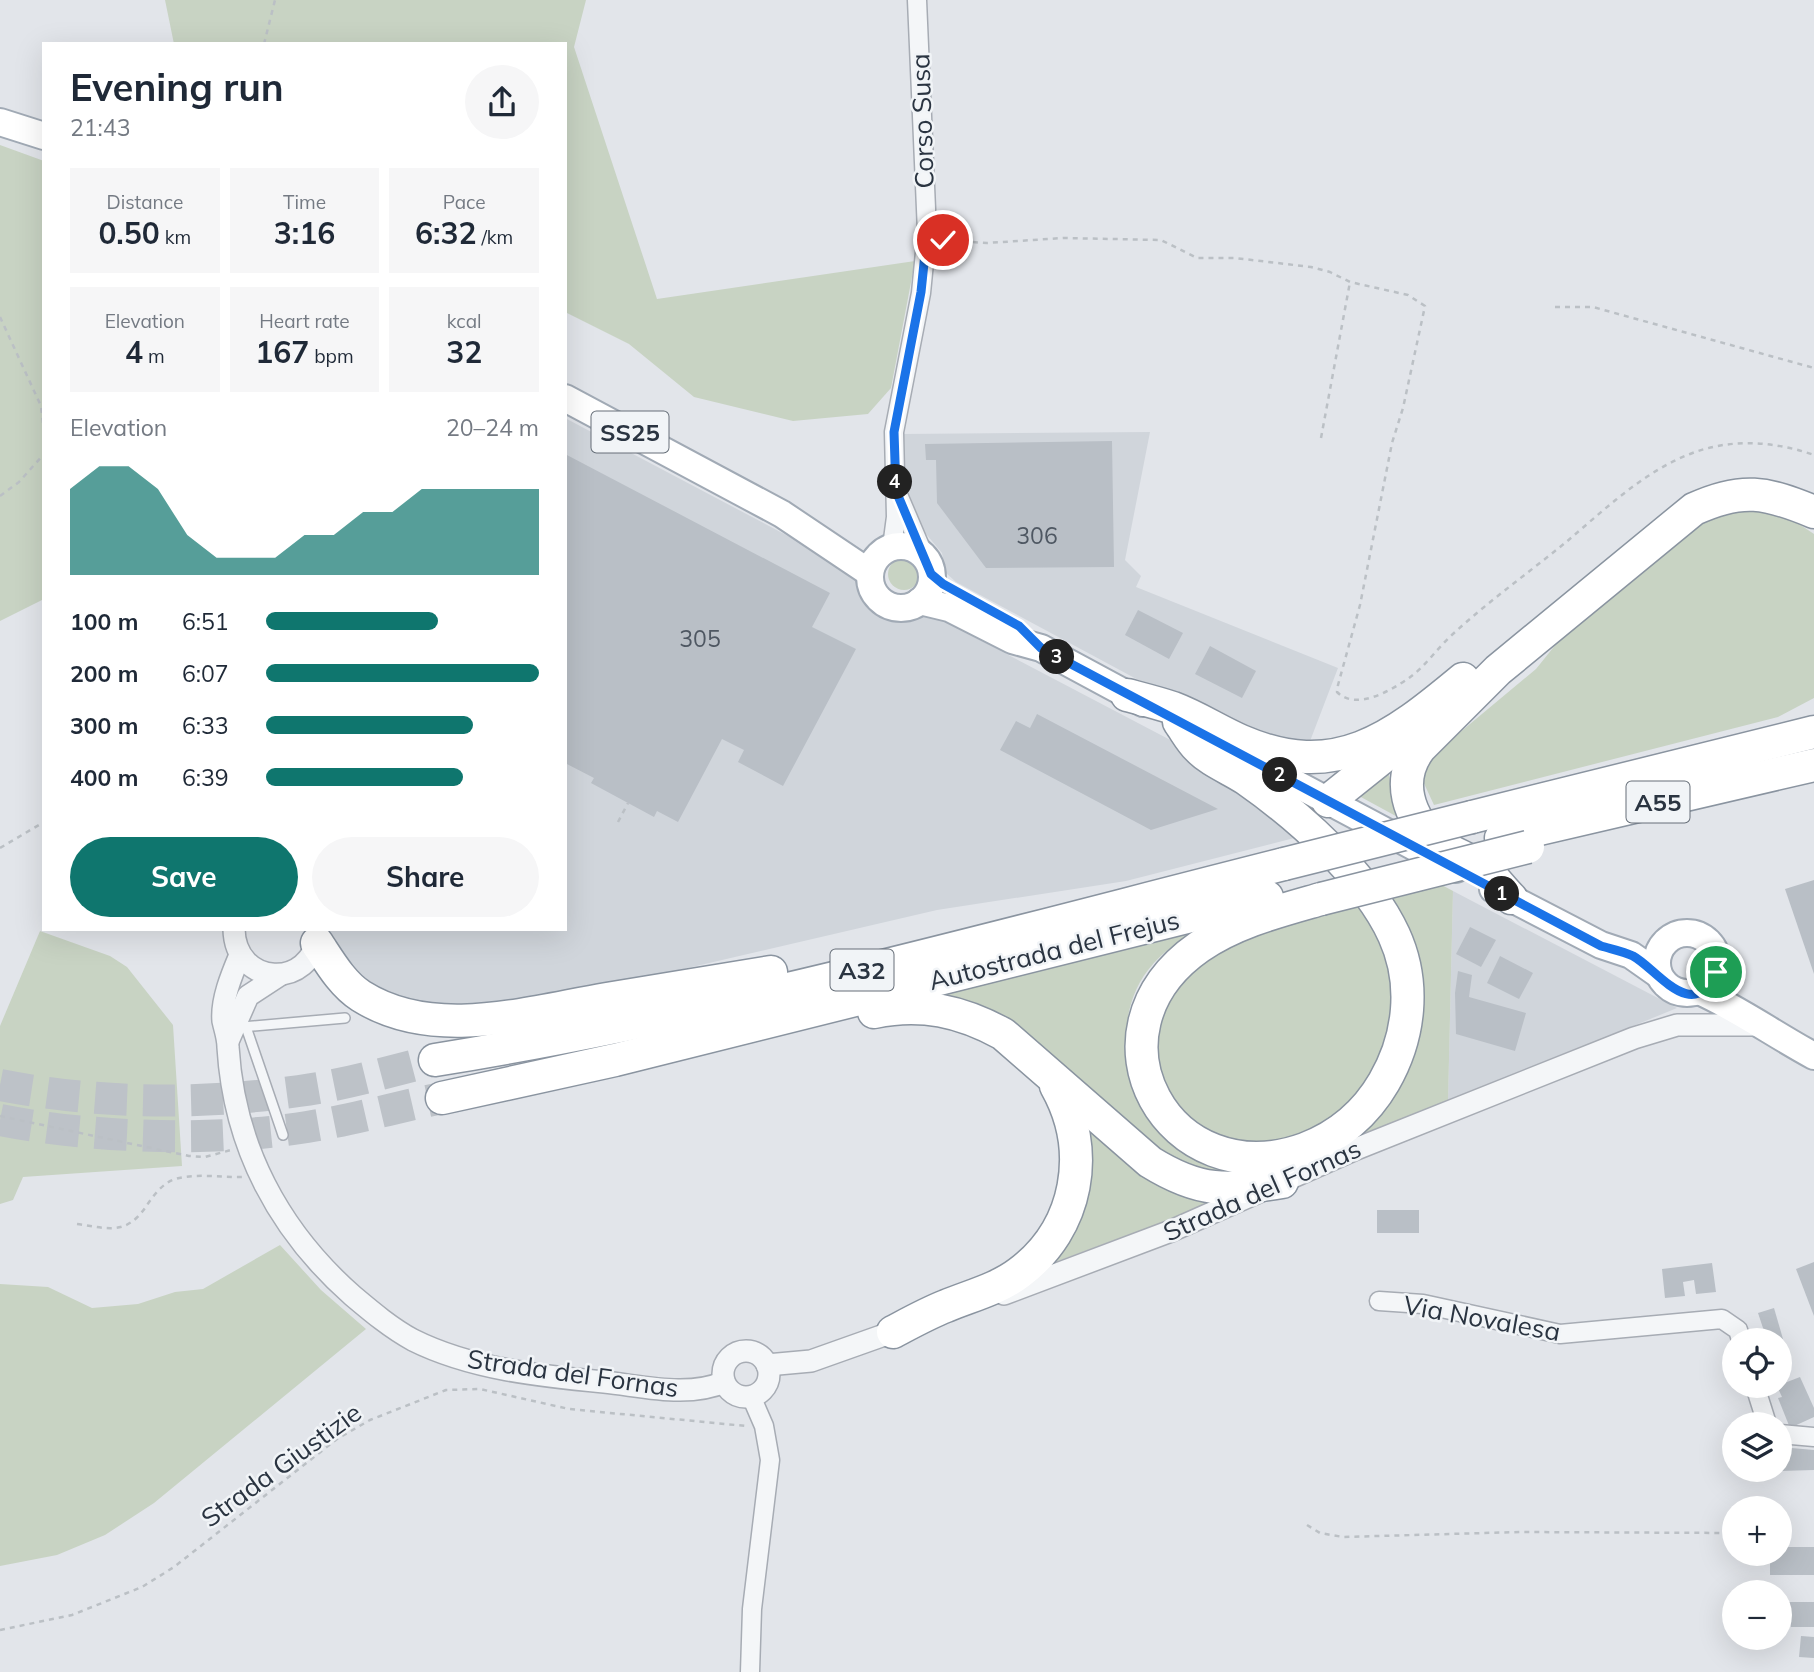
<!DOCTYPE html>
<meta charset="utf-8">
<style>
body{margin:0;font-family:Mulish,sans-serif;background:#f6f6f7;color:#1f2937;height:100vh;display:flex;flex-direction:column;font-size:26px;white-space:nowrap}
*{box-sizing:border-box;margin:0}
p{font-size:23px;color:#747a83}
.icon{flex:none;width:38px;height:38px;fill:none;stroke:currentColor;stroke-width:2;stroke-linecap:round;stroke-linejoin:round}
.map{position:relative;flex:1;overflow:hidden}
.side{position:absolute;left:42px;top:42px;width:525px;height:889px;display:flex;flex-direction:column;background:#fff;border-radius:0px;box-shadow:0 7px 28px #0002}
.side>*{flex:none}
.tools{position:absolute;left:1722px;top:1328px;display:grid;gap:14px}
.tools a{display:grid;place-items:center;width:70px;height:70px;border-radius:50%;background:#fff;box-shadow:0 7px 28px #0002;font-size:35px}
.pin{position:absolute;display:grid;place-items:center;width:60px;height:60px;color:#fff;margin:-30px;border:4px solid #fff;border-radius:50%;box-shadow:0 2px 7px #0007}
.km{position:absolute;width:35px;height:35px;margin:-18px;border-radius:50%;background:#222;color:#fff;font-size:19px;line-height:35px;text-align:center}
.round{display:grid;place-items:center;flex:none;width:74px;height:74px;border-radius:37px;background:#f6f6f7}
.summary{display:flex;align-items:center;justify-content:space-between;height:119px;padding:0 28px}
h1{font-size:38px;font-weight:700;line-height:52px}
.stats{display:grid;grid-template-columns:repeat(3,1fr);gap:10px;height:119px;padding:7px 28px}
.stats div{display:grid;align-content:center;border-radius:0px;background:#f6f6f7;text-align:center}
.stats b{font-size:30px;font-weight:700}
.stats small{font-size:19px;font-weight:400}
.stats p{font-size:19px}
.chart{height:196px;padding:14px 28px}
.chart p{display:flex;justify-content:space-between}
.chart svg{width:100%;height:126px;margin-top:7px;fill:#0f766e;opacity:.7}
.cta{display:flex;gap:14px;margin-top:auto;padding:14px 28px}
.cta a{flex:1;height:80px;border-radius:42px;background:#0f766e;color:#fff;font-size:28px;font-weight:700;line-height:80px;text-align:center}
.cta a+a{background:#f6f6f7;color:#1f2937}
ul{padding:0 28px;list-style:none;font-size:23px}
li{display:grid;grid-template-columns:112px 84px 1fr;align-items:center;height:52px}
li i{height:18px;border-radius:9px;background:#0f766e}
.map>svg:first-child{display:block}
</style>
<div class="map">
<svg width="1814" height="1672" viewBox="0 0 1814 1672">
<rect width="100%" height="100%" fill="#e2e5ea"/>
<g fill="#d0d5db">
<polygon points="565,418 837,562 862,582 878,610 902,621 923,614 936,617 1197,754 1298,837 1126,881 937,910 623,983 486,1008 411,1006 359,982 325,929 565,929"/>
<polygon points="1150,432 1125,560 1141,576 1136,587 1338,668 1307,749 1209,718 956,582 946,573 942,553 916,522 906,503 902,482 902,434"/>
<polygon points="1453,891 1677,1008 1448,1102"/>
</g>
<g fill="#c8d3c3">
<polygon points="165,0 586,0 574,47 657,299 915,261 891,388 868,414 793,421 694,397 629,344 565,312 565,44 174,44"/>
<polygon points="0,145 44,161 44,599 0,621"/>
<polygon points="1752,508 1781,512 1814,534 1814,698 1778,717 1434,805 1421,777 1422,764 1536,669 1565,633 1697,523 1724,511"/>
<circle cx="904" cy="574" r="16"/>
<polygon points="1388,771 1394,798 1405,821 1359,796"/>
<polygon points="1440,884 1453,891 1448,1102 1347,1143 1399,1084 1388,897"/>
<polygon points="1361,903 1391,962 1396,1000 1390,1037 1373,1075 1349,1108 1321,1131 1245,1147 1189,1122 1169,1099 1155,1067 1159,1006 1225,942"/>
<polygon points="40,931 110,956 127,967 173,1025 182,1166 23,1177 13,1200 0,1204 0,1026"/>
<path d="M1190,933C1178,943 1163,952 1153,964C1107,1015 1124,1104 1175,1146C1202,1167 1238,1171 1271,1173L1236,1179L1170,1161L936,996Z"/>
<polygon points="1079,1114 1223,1200 1039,1268"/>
<polygon points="280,1245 321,1290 366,1329 154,1503 105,1535 57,1555 0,1566 0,1284 48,1287 92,1308 138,1304 175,1292 203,1289"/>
</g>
<g fill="#b9bfc6">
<polygon points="1112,441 1114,567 986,568 937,503 936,460 926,460 925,444"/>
<polygon points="565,454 830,593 812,627 856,649 783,786 738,762 744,750 722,739 678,822 657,811 654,817 591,783 594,778 565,763"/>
<polygon points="1138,610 1183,633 1169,659 1125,635"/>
<polygon points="1210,646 1256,671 1242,698 1195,674"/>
<polygon points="1037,714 1218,809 1151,830 1000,750 1016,721 1030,728"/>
<polygon points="1814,880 1814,974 1785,889"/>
<polygon points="1470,927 1496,940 1481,967 1456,954"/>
<polygon points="1500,956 1533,973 1519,999 1487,983"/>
<polygon points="1458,971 1472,975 1469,997 1526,1013 1515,1051 1456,1034 1455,993"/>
<rect x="1377" y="1210" width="42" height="23"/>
<polygon points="1814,1262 1814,1316 1796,1269"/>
<polygon points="1712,1263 1716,1292 1696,1294 1694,1280 1683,1282 1685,1296 1665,1298 1662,1269"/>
<polygon points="1774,1308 1783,1339 1767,1340 1758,1313"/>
<polygon points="1800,1377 1814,1408 1814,1417 1790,1428 1778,1398 1782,1397 1777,1386"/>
<polygon points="1780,1447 1814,1450 1814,1470 1780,1471"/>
<polygon points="1780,1547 1814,1547 1814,1575 1770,1575 1770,1554 1780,1554"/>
<polygon points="1785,1602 1814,1602 1814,1627 1791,1627 1791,1616 1785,1616"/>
<polygon points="1801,1636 1814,1637 1814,1658 1799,1657"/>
</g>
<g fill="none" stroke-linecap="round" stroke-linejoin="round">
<g stroke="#bdc2c8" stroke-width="32" stroke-dasharray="32 16" stroke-linecap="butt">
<path d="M0,1085C98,1104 200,1105 299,1091C345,1085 391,1071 435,1060"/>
<path d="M0,1120C90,1138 216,1142 307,1127C352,1120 397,1107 442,1098"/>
</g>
<defs>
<g id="service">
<polyline points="242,1027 345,1018"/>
<polyline points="246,1027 283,1135"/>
</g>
<g id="minor">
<polyline points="899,497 925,558"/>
<polyline points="892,547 896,517 894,432 921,293 927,232 917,0"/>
<polyline points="1379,1301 1423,1304 1560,1334 1722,1319 1738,1330 1741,1340"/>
<polyline points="1755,1386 1767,1424"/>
<polyline points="1780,1434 1814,1437"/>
<polyline points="750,1672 752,1609 770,1460 764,1426 751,1396"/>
</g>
<g id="tertiary">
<path d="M234,929C235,987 312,990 318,934"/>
<path d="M240,955C232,974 221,1000 223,1021C225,1030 228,1038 228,1047C234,1147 279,1231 353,1296C372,1312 391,1328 413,1340C471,1369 540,1376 604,1382C643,1386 688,1398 724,1382"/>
<polyline points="229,1039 248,996 280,975"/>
<polyline points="1004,1294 1171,1231 1356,1149 1634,1038 1677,1025 1758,1025"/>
<circle cx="746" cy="1374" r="23"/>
<polyline points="767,1365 811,1361 904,1328"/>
</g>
<g id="primary">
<polyline points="0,122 44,136"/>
<polyline points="565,398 782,514 870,573"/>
<circle cx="901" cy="577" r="31"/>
<polyline points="920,601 949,608 1012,640 1041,648 1143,703"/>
<polyline points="1227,747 1456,869"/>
<polyline points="1493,889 1601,945 1631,955 1658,974"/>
<circle cx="1687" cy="963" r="30"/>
<path d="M1699,991C1739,1009 1775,1035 1814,1056"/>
</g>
<g id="motorway">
<path d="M1127,695C1142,699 1158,703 1173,708C1197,717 1218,731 1241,741C1336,782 1392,738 1463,679"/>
<path d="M1179,722C1185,730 1190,740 1198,748C1210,761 1231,769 1246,779C1299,816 1367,876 1394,935C1416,983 1410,1037 1384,1082C1366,1113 1339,1136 1305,1149C1169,1198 1076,1033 1199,947C1235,922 1279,911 1321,899"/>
<polyline points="1328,801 1398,745"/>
<polyline points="1472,817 1814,732"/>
<polyline points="1501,838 1814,765"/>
<path d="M1511,898C1502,889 1494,878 1485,870C1471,859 1452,854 1438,843C1407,818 1396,779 1420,748L1498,670L1694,509C1742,487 1766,492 1814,512"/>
<path d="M317,943C329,961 342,984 361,996C434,1042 529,1012 607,999C662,990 716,981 771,972"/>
<path d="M874,1012C921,1002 961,1011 1003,1034L1150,1162C1200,1193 1226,1191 1282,1182"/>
<path d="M435,1060C722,1014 1003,935 1284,864"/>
<polyline points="442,1098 615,1060 1267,897"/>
<path d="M893,1332C910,1323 928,1313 946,1306C970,1296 998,1289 1019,1273C1079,1228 1092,1150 1056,1086"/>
</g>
</defs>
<use href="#service" stroke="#a7acb4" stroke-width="12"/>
<use href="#minor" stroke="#a7acb4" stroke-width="21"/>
<use href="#tertiary" stroke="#a7acb4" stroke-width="24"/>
<use href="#primary" stroke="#a1aab5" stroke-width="30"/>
<use href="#motorway" stroke="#8a94a0" stroke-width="35"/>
<g stroke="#bbc0c5" stroke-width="2.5" stroke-dasharray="5 5" stroke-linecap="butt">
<polyline points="264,44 275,0"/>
<path d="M943,240L987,243L1063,238L1161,240L1197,258H1235L1311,267L1330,272L1350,282L1408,295L1425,306L1403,408L1392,443L1360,605L1338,685L1337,692C1356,711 1390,691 1409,678C1426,666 1438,647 1454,633C1489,601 1528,573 1565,543C1603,511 1643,472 1690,454C1730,438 1774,441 1814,455"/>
<polyline points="1555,307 1593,307 1814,368"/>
<polyline points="0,317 41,406 44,432"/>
<polyline points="1321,438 1350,282"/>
<polyline points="0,496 19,482 44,454"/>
<polyline points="618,822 628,803"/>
<polyline points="0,848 44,822"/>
<polyline points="0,1116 189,1156 205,1157 231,1150"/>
<path d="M77,1224C107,1228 125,1236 145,1208C151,1199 158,1189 167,1183C185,1171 221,1178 243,1177"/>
<polyline points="1307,1525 1320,1533 1343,1537 1520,1532 1734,1533"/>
<polyline points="0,1630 72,1615 142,1587 174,1567 337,1439 370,1420 446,1390 480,1389 569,1409 746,1426"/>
</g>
<use href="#service" stroke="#f4f6f8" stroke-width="9"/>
<use href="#minor" stroke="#f4f6f8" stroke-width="18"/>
<use href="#tertiary" stroke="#f4f6f8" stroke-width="21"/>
<use href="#primary" stroke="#fff" stroke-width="26"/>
<use href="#motorway" stroke="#fff" stroke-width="32"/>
<defs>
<g id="motorway-bridge">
<polyline points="1284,864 1472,817"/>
<polyline points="1321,899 1528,847"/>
</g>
</defs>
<use href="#motorway-bridge" stroke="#8a94a0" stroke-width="35" stroke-linecap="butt"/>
<use href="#motorway-bridge" stroke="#fff" stroke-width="32"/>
</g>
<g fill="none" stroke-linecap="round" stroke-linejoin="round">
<defs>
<path id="route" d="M943,240L926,244L921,292L894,432L896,491L931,574L943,584L1019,626L1041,648L1601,946C1611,949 1623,951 1633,956C1657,969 1693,1025 1716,972"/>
</defs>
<use href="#route" stroke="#fff" stroke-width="14"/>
<use href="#route" stroke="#1a73e8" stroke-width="9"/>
</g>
<g text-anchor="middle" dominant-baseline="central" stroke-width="5" stroke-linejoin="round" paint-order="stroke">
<g font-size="23" fill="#4e5762">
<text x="1037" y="535">306</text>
<text x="700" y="638">305</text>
</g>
<g fill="#f1f4f7" stroke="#666e78" stroke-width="2">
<rect x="591.5" y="411.5" width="77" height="41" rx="5"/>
<rect x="1626.5" y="781.5" width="63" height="41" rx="5"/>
<rect x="830.5" y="949.5" width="63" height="41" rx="5"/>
</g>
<g font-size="24" font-weight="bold" fill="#2a3441">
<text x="630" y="432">SS25</text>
<text x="1658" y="802">A55</text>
<text x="862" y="970">A32</text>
</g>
<g font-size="26" fill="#2a3441" stroke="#f1f4f7">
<text transform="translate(922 121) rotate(-92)">Corso Susa</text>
<text transform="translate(1054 950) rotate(-14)">Autostrada del Frejus</text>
<text transform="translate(1262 1190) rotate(-24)">Strada del Fornas</text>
<text transform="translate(1482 1318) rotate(10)">Via Novalesa</text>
<text transform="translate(573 1373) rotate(8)">Strada del Fornas</text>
<text transform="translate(281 1465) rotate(-36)">Strada Giustizie</text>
</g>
</g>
</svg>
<div class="tools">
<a><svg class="icon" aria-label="locate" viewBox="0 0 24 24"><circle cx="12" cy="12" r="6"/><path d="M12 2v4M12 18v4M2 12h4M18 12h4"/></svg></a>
<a><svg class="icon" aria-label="layers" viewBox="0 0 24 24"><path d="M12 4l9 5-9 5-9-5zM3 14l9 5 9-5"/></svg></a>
<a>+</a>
<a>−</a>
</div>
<div class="pin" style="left:1716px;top:972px;background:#1e9e55"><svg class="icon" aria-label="arrive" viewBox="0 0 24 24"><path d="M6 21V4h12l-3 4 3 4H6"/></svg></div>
<div class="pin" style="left:943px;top:240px;background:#d93025"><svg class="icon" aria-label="check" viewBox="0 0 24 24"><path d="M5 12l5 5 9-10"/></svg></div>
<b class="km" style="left:1502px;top:894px">1</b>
<b class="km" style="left:1280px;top:775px">2</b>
<b class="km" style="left:1057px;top:657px">3</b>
<b class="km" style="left:895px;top:482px">4</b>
<section class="side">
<div class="summary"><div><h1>Evening run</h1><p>21:43</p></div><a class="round"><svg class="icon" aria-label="share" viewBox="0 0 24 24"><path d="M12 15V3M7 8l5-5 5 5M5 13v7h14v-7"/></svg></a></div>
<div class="stats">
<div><p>Distance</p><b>0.50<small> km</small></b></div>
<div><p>Time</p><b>3:16</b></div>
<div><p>Pace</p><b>6:32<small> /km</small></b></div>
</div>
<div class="stats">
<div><p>Elevation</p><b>4<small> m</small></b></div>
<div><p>Heart rate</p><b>167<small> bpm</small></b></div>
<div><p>kcal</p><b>32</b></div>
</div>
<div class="chart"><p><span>Elevation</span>20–24 m</p>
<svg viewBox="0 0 160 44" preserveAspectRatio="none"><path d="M0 44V14L10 6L20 6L30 14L40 30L50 38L60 38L70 38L80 30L90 30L100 22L110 22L120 14L130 14L140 14L150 14L160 14V44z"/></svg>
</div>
<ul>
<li><b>100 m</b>6:51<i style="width:63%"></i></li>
<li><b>200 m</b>6:07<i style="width:100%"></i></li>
<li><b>300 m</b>6:33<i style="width:76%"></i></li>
<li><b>400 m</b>6:39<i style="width:72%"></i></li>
</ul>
<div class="cta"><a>Save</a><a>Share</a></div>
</section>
</div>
